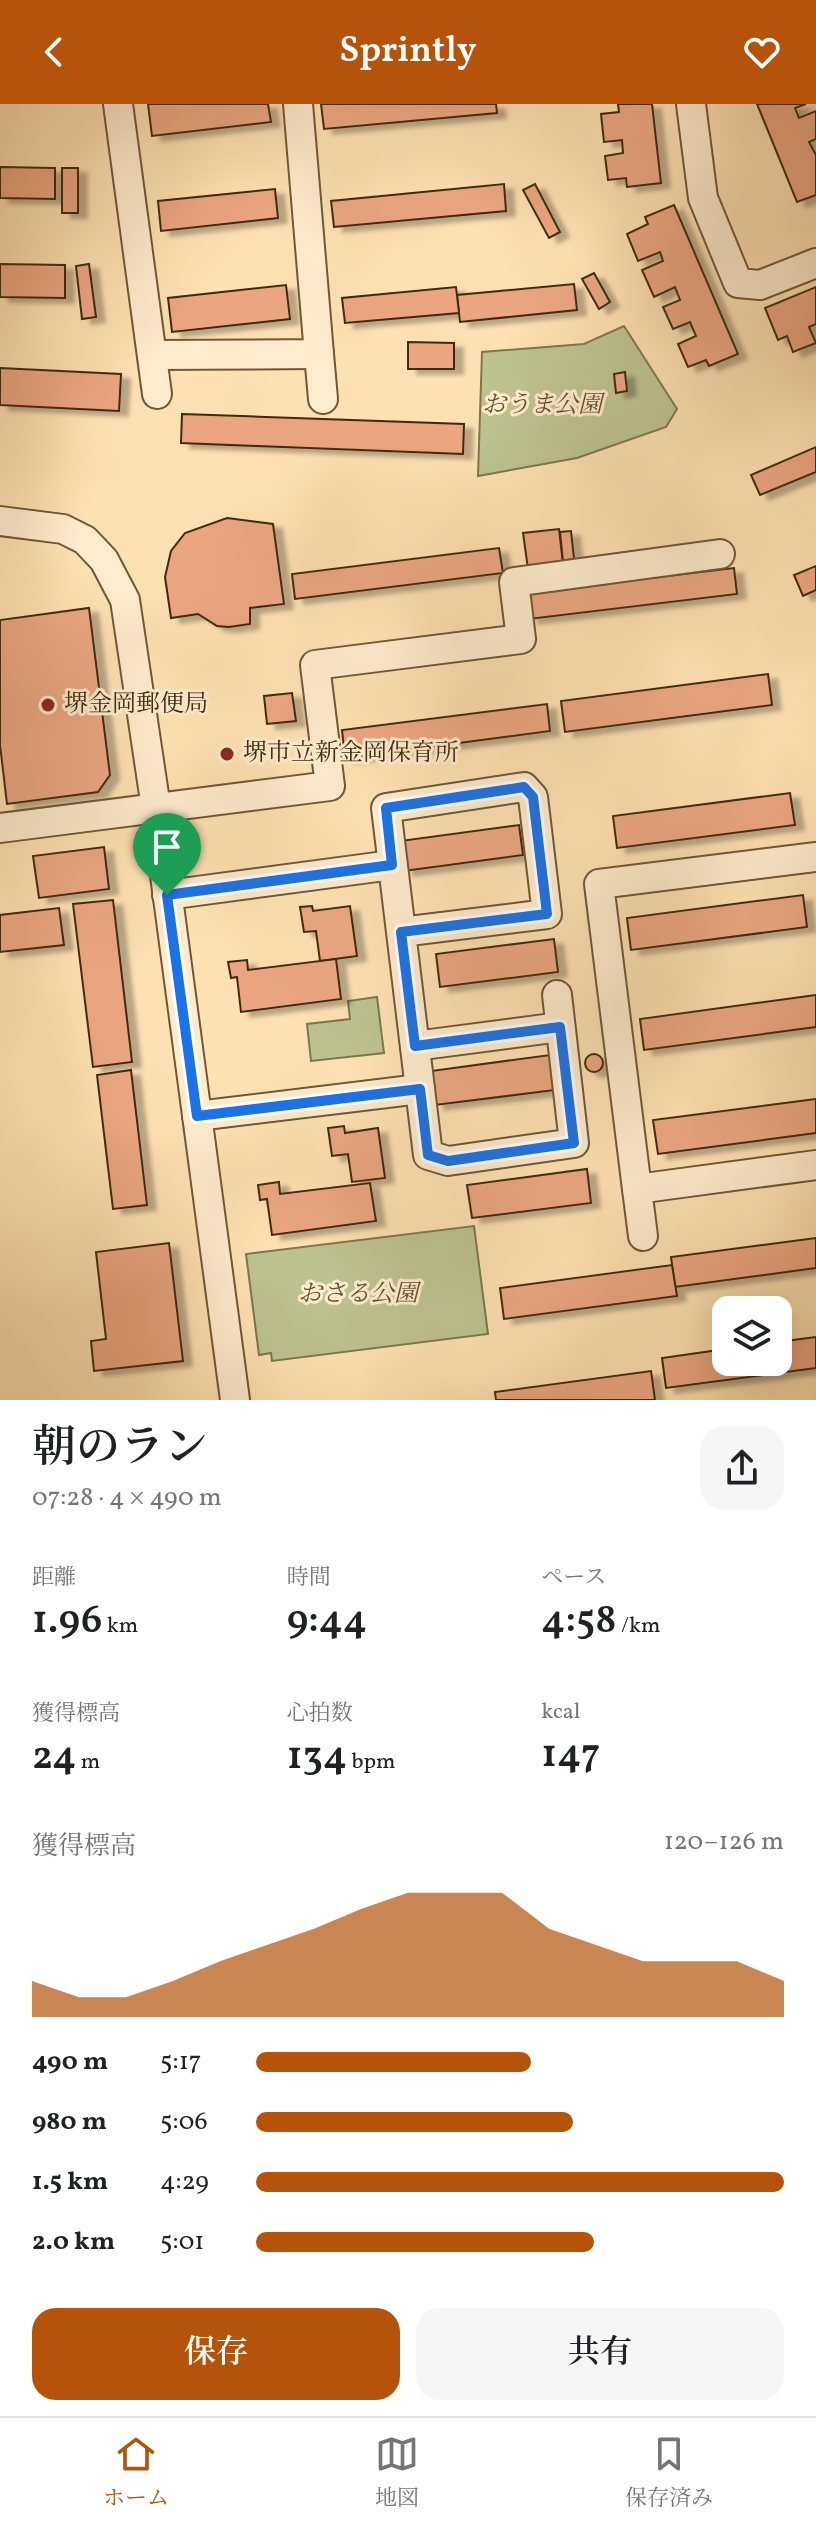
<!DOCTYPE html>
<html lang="ja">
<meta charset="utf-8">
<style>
body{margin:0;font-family:Vollkorn,"Noto Serif JP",serif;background:#f6f6f6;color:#202124;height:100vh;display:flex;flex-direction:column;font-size:30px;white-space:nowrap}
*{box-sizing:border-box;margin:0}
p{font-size:26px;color:#757577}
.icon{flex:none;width:44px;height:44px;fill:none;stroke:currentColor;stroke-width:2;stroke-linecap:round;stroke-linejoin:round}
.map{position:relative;height:1296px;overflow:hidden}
.details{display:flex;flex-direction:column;background:#fff;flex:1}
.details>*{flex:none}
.fabs{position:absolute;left:712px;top:1192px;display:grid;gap:16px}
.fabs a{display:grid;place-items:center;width:80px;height:80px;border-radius:16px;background:#fff;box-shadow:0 8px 32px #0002;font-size:40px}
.pin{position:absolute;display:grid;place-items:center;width:68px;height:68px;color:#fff;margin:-82px -34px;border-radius:50% 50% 50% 0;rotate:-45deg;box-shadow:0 0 8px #0007}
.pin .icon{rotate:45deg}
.round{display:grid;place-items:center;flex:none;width:84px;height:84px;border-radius:24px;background:#f6f6f6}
.head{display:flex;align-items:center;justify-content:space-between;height:136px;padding:0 32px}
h1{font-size:44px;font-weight:600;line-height:60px}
.stats{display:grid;grid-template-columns:repeat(3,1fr);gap:12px;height:136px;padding:8px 32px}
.stats div{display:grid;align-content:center}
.stats b{font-size:40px;font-weight:600}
.stats small{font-size:22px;font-weight:400}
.stats p{font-size:22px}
.chart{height:224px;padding:16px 32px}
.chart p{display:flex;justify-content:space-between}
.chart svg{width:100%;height:144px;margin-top:8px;fill:#b45309;opacity:.7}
.primary-button{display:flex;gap:16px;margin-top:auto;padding:16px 32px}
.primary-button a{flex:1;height:92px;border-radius:24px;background:#b45309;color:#fff;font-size:32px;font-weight:600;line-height:92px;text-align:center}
.primary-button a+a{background:#f6f6f6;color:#202124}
ul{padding:0 32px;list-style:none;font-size:26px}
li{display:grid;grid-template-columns:128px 96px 1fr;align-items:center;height:60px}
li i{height:20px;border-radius:10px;background:#b45309}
header{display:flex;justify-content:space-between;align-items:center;height:104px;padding:0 32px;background:#b45309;color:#fff;font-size:36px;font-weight:600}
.menu{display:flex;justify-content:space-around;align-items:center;height:112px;border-top:2px solid #e0e0e0;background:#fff;font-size:22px;color:#757577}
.menu a{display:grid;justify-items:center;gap:4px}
.menu .on{color:#b45309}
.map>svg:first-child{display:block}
</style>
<header><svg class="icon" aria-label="back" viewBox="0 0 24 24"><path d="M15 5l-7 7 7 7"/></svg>Sprintly<svg class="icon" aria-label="heart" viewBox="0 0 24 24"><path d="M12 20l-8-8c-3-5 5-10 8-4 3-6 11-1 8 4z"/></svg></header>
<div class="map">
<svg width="816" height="1296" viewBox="0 0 816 1296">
<defs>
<filter id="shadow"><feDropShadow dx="9" dy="5" stdDeviation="2" flood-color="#0004"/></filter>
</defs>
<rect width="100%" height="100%" fill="#fee1b2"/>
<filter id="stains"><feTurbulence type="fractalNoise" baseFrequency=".0025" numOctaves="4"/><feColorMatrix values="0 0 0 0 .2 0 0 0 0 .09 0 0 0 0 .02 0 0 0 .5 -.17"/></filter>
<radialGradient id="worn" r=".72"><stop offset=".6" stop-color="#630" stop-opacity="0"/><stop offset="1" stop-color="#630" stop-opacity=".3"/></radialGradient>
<g fill="#bdc38f" stroke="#7f774e" stroke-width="2">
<polygon points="624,222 677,305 666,323 577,354 478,372 482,248 584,240"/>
<polygon points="377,893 384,949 311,957 307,920 350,915 348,897"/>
<polygon points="474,1122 488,1230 272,1257 271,1249 259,1251 246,1150"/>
</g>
<g fill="#eba681" stroke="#412b0e" stroke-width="2" filter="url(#shadow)">
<polygon points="148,0 268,0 271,18 152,32"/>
<polygon points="321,0 496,0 497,9 324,25"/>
<polygon points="618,0 652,0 661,79 627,83 626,74 608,76 605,52 623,49 622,36 604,38 601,10 619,8"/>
<polygon points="757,0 806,0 795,4 799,14 816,7 816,35 809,38 816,51 816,91 797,98"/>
<polygon points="0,63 55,64 55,95 0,94"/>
<rect x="62" y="64" width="16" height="45"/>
<polygon points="504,80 506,107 334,123 331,97"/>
<polygon points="535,80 560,128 549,134 523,86"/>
<polygon points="275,85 278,114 161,127 158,97"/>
<polygon points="674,101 738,250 709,262 706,256 688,263 678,240 696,232 690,218 673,225 663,203 680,196 675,183 654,193 642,166 663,157 660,148 638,157 627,130 648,120 645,113"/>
<polygon points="0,160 65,161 65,194 0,193"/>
<polygon points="89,160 96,213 82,215 76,162"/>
<polygon points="594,169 610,198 599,205 582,175"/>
<polygon points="574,180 577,206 460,218 457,191"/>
<polygon points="286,181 290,215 172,228 168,194"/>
<polygon points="456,183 459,209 345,219 342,194"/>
<polygon points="816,183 816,220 809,223 816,239 793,248 787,232 778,236 765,204"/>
<polygon points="408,238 454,239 454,265 408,265"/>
<polygon points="0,264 121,270 119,307 0,301"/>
<polygon points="625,268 627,287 616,289 614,270"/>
<polygon points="182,310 464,320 463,350 181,339"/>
<polygon points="816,343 816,368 760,391 751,371"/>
<polygon points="227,414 273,420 284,500 250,504 250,520 229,523 217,522 198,510 171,514 165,473 171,447 185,429"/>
<polygon points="559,425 563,460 528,465 523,429"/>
<polygon points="571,427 574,455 563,457 560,428"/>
<polygon points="499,444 503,469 295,495 292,470"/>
<polygon points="816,462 816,486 803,492 794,471"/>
<polygon points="734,464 737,490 529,515 525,489"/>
<polygon points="89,504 110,671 98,688 7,700 0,641 0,516"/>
<polygon points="768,570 772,601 565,628 561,597"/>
<polygon points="292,589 296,617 267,620 264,592"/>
<polygon points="547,600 550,627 345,654 342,626"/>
<polygon points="790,689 795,721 617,744 613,712"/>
<polygon points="519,721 523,751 404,767 400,737"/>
<polygon points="104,743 109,785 39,794 33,752"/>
<polygon points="803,791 807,823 631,846 627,814"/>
<polygon points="113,796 132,958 93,963 73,800"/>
<polygon points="312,802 313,807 350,802 357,852 320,857 316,827 304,828 300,803"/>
<polygon points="59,804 64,841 0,848 0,811"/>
<polygon points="554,835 558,868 440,883 436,850"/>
<polygon points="336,855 341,895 241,908 237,873 231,874 228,858 247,856 248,866"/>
<polygon points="816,891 816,923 644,946 640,915"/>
<circle cx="594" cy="959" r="9"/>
<polygon points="550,951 555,986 435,1001 431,967"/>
<polygon points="131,966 147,1101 113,1105 97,971"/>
<polygon points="816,995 816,1029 658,1050 653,1016"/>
<polygon points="344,1022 345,1029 378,1024 385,1074 352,1078 348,1050 332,1052 328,1024"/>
<polygon points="587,1065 591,1099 472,1114 467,1081"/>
<polygon points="279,1078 280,1090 370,1079 376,1117 272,1131 267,1095 260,1096 258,1081"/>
<polygon points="816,1134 816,1164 675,1183 671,1153"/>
<polygon points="169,1139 183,1257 94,1267 91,1237 106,1235 96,1148"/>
<polygon points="672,1161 677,1192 504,1215 500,1184"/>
<polygon points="816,1233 816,1264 666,1284 662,1254 726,1245 726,1258 778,1258 778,1238"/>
<polygon points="651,1267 655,1296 496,1296 495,1288"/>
</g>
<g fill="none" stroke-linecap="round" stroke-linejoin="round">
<defs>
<g id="minor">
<polyline points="118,0 157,290"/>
<polyline points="691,0 703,94 738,179 760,181 816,159"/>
<polyline points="319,250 323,295"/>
<polyline points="152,251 319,250 298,0"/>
<polyline points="0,417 63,425 85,436 104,456 125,496 156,704 235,1296"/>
<polyline points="0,724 330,682 315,561 521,535 514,478 720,450"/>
<polyline points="816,753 599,780 637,1085 816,1061"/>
<polyline points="167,791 392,761"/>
<polyline points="401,828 547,810 533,693 524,683 386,704 428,1051 448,1057 574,1039 557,891"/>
<polyline points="415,942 560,923"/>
<polyline points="197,1012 420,985"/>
<polyline points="637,1085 643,1132"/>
</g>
</defs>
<use href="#minor" stroke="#705837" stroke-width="32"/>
<use href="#minor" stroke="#feeccd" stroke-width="28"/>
</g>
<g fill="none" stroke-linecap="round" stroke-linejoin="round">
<defs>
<polygon id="route" points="524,683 533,693 547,810 401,828 415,942 560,923 574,1039 448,1057 428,1051 420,985 197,1012 167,791 392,761 386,704"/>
</defs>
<use href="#route" stroke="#fff" stroke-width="16"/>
<use href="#route" stroke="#1a73e8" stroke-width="10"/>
</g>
<g fill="#8f2418" stroke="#feeccd" stroke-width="3">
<circle cx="48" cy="601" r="8"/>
<circle cx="227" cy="650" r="8"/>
</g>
<g text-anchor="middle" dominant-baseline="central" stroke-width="6" stroke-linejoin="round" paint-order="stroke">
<g font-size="24" font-style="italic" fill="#60512e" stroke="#feeccd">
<text x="542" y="302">おうま公園</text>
<text x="358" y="1191">おさる公園</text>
</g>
<g font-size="24" fill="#412b0e" stroke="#feeccd" text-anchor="start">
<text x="64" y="601">堺金岡郵便局</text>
<text x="243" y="650">堺市立新金岡保育所</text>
</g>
</g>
<rect width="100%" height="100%" filter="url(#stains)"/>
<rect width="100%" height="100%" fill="url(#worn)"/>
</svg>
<div class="fabs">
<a><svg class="icon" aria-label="layers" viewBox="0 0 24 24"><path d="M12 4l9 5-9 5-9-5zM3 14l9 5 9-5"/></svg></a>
</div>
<div class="pin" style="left:167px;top:791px;background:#1e9e55"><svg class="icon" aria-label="arrive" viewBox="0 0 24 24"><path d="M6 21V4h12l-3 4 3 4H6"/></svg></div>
</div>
<section class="details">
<div class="head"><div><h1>朝のラン</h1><p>07:28 · 4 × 490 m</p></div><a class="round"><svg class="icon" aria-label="share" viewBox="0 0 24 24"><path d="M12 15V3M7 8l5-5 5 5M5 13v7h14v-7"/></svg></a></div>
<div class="stats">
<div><p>距離</p><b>1.96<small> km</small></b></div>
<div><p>時間</p><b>9:44</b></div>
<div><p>ペース</p><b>4:58<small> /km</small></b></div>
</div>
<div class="stats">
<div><p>獲得標高</p><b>24<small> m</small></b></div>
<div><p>心拍数</p><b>134<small> bpm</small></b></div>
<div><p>kcal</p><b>147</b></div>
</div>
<div class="chart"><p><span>獲得標高</span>120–126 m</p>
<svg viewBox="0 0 160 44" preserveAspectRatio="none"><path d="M0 44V33L10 38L20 38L30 33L40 27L50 22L60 17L70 11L80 6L90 6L100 6L110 17L120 22L130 27L140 27L150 27L160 33V44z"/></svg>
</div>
<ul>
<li><b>490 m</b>5:17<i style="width:52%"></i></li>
<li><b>980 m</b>5:06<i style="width:60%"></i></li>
<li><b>1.5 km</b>4:29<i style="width:100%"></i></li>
<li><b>2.0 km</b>5:01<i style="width:64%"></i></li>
</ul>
<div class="primary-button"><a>保存</a><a>共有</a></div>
</section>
<nav class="menu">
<a class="on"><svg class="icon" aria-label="home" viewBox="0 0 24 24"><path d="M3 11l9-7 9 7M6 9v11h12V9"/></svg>ホーム</a>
<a><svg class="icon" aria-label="map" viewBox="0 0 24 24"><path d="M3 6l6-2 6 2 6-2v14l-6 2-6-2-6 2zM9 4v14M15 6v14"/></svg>地図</a>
<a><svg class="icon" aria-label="saved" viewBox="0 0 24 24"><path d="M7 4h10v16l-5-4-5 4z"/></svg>保存済み</a>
</nav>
